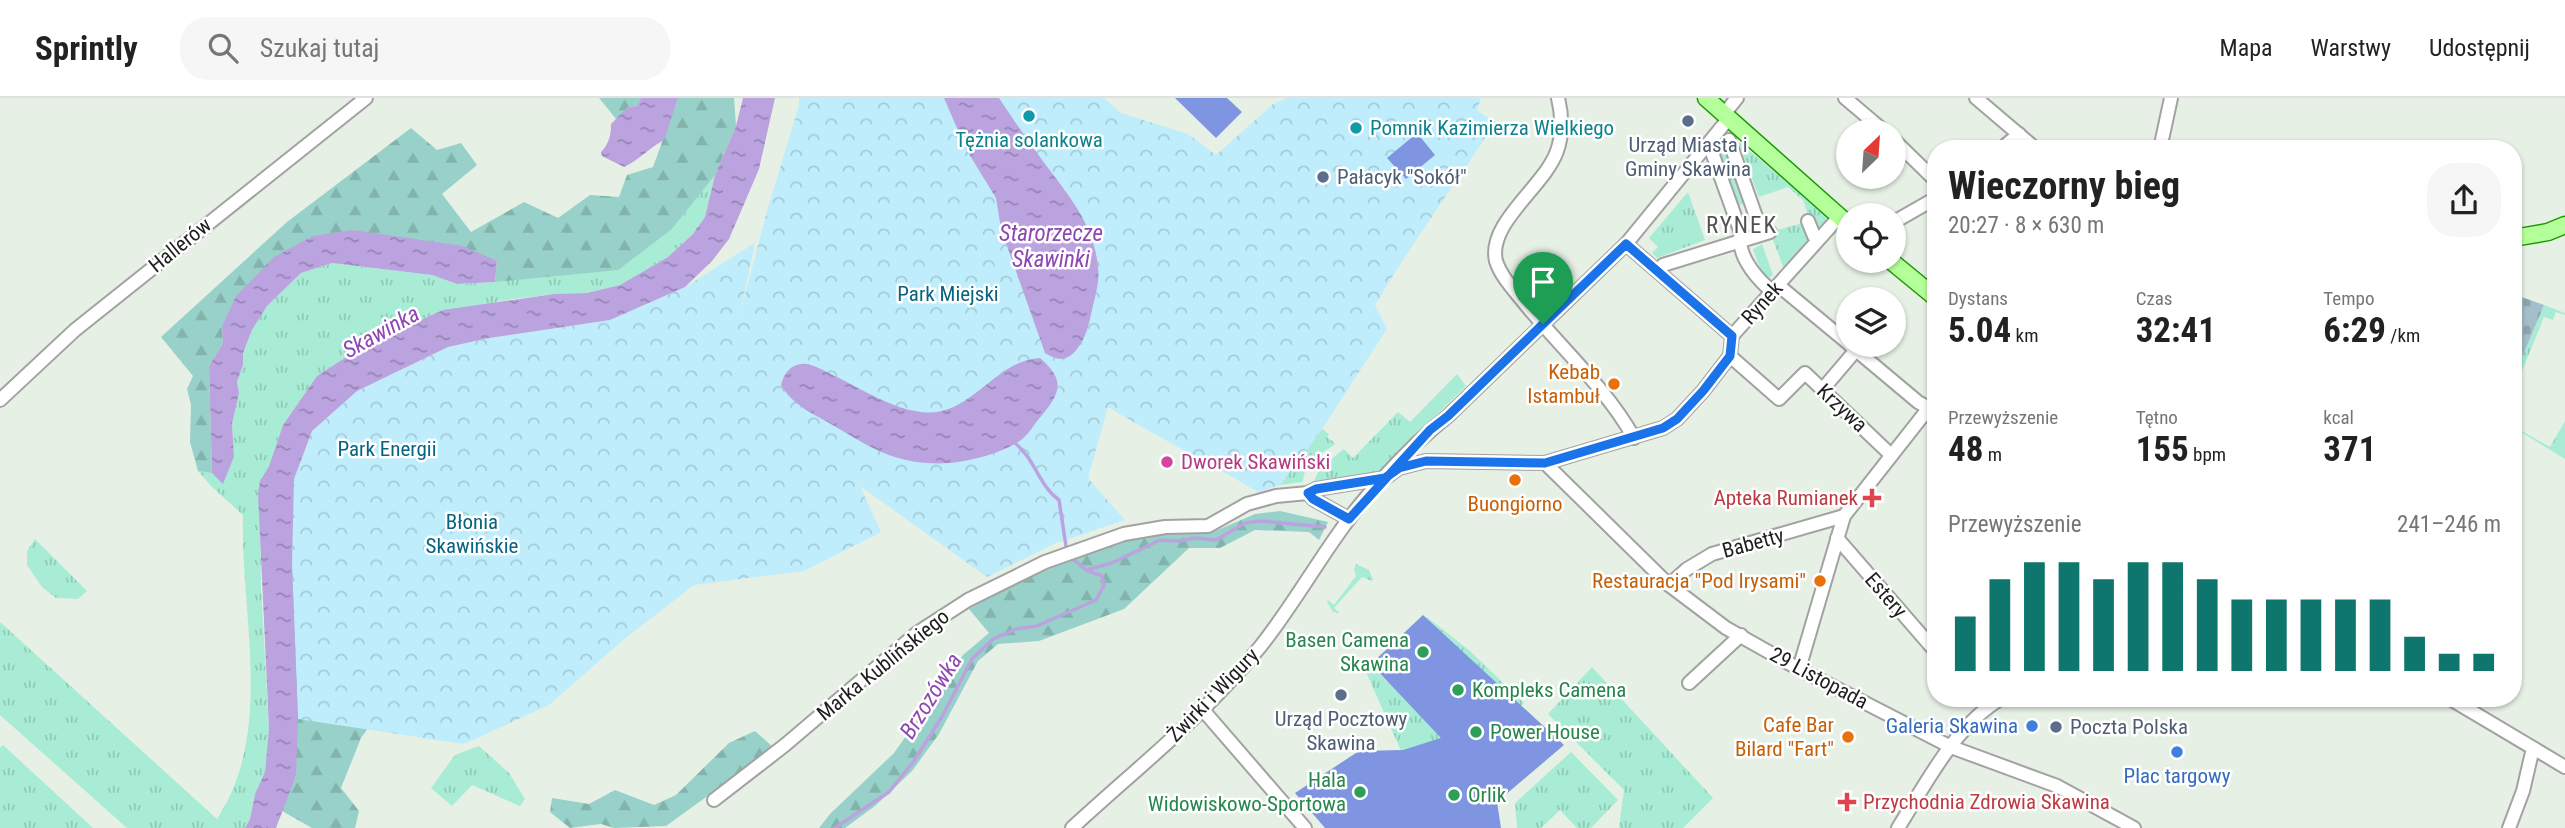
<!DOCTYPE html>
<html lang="pl">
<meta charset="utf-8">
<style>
body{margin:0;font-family:"Roboto Condensed",sans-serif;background:#f6f6f6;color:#222;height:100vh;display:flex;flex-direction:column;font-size:26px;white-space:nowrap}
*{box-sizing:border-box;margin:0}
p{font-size:23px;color:#767676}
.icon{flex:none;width:38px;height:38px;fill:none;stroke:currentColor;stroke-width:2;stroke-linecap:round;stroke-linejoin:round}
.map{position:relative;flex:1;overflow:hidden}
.details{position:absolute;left:1927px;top:42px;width:595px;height:567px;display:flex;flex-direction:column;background:#fff;border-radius:28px;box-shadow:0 2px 5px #0004}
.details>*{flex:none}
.needle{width:46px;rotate:25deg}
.fabs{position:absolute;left:1836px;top:21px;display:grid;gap:14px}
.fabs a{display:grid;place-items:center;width:70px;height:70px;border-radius:50%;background:#fff;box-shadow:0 2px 5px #0004;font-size:35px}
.pin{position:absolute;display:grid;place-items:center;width:60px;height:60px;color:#fff;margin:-72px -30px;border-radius:50% 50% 50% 0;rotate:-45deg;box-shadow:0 0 7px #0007}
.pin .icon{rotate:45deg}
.round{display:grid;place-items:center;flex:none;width:74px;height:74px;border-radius:28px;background:#f6f6f6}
.overview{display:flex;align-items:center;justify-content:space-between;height:119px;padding:0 21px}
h1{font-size:38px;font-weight:700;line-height:52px}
.stats{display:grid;grid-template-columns:repeat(3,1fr);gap:10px;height:119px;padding:7px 21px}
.stats div{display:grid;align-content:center}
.stats b{font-size:35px;font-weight:700}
.stats small{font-size:19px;font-weight:400}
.stats p{font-size:19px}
.chart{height:196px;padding:14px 21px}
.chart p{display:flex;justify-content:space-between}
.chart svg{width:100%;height:126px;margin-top:7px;stroke:#0f766e;stroke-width:6}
header{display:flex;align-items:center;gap:42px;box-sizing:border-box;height:98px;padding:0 35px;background:#fff;border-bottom:2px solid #e0e0e0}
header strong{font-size:33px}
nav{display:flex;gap:38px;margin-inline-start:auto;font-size:24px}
.search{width:490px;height:63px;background:#f6f6f6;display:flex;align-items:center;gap:18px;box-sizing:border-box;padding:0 24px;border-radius:28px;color:#767676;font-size:26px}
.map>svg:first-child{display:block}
</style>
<header>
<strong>Sprintly</strong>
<div class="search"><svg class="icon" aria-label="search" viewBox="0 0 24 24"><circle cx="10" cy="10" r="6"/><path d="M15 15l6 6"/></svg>Szukaj tutaj</div>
<nav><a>Mapa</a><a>Warstwy</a><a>Udostępnij</a></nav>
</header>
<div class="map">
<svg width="2565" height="730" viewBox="0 0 2565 730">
<defs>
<pattern id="grass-tufts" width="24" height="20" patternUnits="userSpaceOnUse" patternTransform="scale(1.75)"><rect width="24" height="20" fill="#a8ecd6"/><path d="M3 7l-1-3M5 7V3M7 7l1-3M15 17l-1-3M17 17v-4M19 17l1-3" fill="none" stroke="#90cab7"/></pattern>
<pattern id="forest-firs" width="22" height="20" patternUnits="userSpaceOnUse" patternTransform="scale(1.75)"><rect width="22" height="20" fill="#97d1c9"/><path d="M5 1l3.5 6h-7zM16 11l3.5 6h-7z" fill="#82b3ac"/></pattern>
<pattern id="cemetery-stones" width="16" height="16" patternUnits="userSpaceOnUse" patternTransform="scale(1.75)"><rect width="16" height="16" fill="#a4beca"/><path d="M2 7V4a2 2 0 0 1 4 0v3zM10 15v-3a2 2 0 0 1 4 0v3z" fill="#8da3ad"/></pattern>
<pattern id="park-crowns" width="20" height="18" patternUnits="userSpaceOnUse" patternTransform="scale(1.75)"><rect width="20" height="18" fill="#bfedfc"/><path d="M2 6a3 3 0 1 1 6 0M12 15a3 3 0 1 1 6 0" fill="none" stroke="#a4cbd8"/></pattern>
<pattern id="water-ripples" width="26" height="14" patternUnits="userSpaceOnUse" patternTransform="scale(1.75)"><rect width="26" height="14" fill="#baa3df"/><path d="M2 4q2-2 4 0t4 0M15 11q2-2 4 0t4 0" fill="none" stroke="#9784b4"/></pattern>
</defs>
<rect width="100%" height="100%" fill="#e6f0e4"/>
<g fill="url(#grass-tufts)">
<polygon points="1724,41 1748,104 1736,108 1715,49"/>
<path d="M1738,43L1827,118C1826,127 1817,137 1809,140L1784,171L1770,134L1810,123L1803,102L1788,89L1759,99Z"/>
<path d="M715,77L705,119L693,136L668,159L620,187L587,195L554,196L499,203L360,250L317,278L283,327L269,368L260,383L261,489L269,630L265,674L255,696L250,721L245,730H127L0,617V524L217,721C275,633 240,516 243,417L211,388L198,373L212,375L223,385L234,359L232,326L239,295L237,284L243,267V255L252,232L267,208L301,175L332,165L432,177L457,186L495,184L672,131Z"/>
<polygon points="1688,94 1705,142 1657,160 1652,155 1658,149 1649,140"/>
<polygon points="1762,146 1773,177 1765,184 1753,151"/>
<polygon points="2544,207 2565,215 2565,217 2556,214 2553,222 2544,219 2513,295 2513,281"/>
<polygon points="1457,276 1466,288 1378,374 1314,383 1320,370 1344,351 1353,360 1398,314 1410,324"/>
<polygon points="2565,323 2565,361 2521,334 2522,333 2550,349"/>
<path d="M1322,331L1329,336L1327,339L1335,345L1334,347C1319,357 1304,364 1303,384L1280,387Z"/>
<polygon points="35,441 87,493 78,501 56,500 42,489 27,467 27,453"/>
<polygon points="1356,466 1369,472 1373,481 1372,483 1362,479 1334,510 1340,515 1333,514 1327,504 1328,502 1334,507 1356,478 1354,471"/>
<polygon points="1427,519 1470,553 1524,605 1500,629 1418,529"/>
<polygon points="1373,569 1442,640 1406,664 1366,574"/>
<polygon points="1592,569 1713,700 1683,730 1619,730 1624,692 1548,616"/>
<polygon points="3,647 93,730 0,730 0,650"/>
<polygon points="479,648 509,675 525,701 520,708 472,687 452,708 431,690 455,657"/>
<polygon points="1571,654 1618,702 1591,730 1577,730 1560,712 1541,730 1517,730 1515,705"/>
</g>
<g fill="url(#forest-firs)">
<polygon points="599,0 641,0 637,8 628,9 617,22"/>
<polygon points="678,0 734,0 736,28 715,77 672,131 618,172 495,184 497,163 352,132 222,229 223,245 209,268 212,375 198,373 190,344 191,307 187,291 193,278 161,239 287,124 411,30 437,52 461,45 477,67 442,96 471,134 524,104 558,120 590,97 619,99 627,77 653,69"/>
<polygon points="1280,413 1328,424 1319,442 1309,434 1255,432 1220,450 1189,450 1124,511 1039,543 998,546 978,563 939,636 912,673 875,708 845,730 819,730 830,716 894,655 963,557 989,535 969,511 999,493 1063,465 1126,443 1169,435 1213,434 1255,416"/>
<polygon points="292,467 386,605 361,640 341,690 359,713 355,730 312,730 282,713 296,678"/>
<polygon points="755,633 774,650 666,728 614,730 601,726 570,730 550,714 552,700 589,706 615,692 654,707 676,697 729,645"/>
</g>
<polygon fill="url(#cemetery-stones)" points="2513,196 2544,207 2513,281"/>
<path fill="url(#park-crowns)" d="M799,0H1104L1121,15L1188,36L1216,57L1273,6L1287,0H1481L1477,12L1495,25C1455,86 1412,145 1375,207L1387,231L1322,331L1280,387L1258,394C1209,364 1157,339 1108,309L1088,380L1125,422L1056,445L987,479L860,388L881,434L804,473L694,487L623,542L549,607L464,646L298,621L292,467L294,380L312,333L357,293L448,249L489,240L610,222L685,189L755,145L740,216L767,113L799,7Z"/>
<g fill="#7f95e2">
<polygon points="1175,0 1227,0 1242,14 1216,40"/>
<polygon points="1417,35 1435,57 1406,81 1387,60"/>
<polygon points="1423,517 1564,647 1497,704 1501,730 1325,730 1295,695 1359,653 1403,652 1441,640 1371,566"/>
</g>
<g fill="url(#water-ripples)">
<path d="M641,0H678L664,42C649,50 639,62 624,69L602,58L601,54C609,46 611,37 611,26L628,9L637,8Z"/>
<polygon points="743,0 775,0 759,71 729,141 712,163 685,189 610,222 489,240 448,249 357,293 312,333 294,381 292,467 298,621 296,678 276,730 245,730 250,721 255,696 265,674 269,630 258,395 260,383 269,368 283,327 317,278 360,250 443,212 554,196 587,195 620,187 668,159 693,136 705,119 715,77 736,28"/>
<path d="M944,0H999C1014,23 1029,44 1045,66C1070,99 1094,127 1098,169C1100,183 1095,199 1092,212C1089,226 1086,240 1077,251C1067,264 1058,263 1045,255L1001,131L996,100L966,51Z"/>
<polygon points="352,132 463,148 497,163 495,184 457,186 432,177 332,165 301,175 267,208 252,232 243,255 243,267 237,284 239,295 232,326 234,359 223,386 212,375 209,268 223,245 222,229 236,198 274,159 313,138"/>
<path d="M1040,260C1068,284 1059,297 1038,322C1033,328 1028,337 1021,342C1003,355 972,363 950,365C901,368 876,353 836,329C816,317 793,308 781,287C784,274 793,264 807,266C817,268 828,275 837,279C863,292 891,310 921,314C970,321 994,262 1040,260Z"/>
</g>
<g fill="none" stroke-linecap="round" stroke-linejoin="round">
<g stroke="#baa3df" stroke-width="3.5">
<path d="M1015,341V345C1035,361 1039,388 1059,402L1066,448"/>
<polyline points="1086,472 1112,465 1160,442 1179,443 1195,440 1216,442 1245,425 1260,423 1325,429"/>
<polyline points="835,730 889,694 914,663 943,617 972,561 993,541 1016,531 1037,528 1096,502 1104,487 1102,478 1086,472 1073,461"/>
</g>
<defs>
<g id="minor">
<path d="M1558,0C1562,16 1563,37 1557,53C1545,88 1487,125 1496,163C1501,179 1515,193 1526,207C1562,251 1606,290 1634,340"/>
<polyline points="1845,0 1884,33"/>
<polyline points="1976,0 2036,51"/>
<polyline points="1724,16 1737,0"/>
<polyline points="1729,42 1762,136"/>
<polyline points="1894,42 1936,83"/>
<path d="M1710,49L1741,135C1736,155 1754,177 1767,189"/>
<polyline points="2001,51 2019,36"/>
<polyline points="2160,51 2171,0"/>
<polyline points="1808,123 1814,138"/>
<polyline points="1894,124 1936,100"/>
<polyline points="1626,146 1732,238"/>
<polyline points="1663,167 1770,134"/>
<polyline points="1778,187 1848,245"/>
<polyline points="1732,238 1839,119"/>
<polyline points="1850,247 1918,304 1934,313"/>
<polyline points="1730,258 1779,301 1805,275 1891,357"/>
<polyline points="1822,292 1856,252"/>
<polyline points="0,302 75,232 366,0"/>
<polyline points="1545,365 1669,487 1726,530 1799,571 1951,649 2057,688 2134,730"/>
<polyline points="1308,395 1313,401 1349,421"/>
<polyline points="1837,440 1936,554"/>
<polyline points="1669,487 1687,471 1712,456 1844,418"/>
<polyline points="1799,571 1844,418 1928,311"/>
<polyline points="1689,585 1741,537"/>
<polyline points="2449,600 2565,669"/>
<polyline points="1203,612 1305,730"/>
<polyline points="714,702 785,647 917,535 968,502 1045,464 1124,436 1165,429 1208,428 1247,406 1276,398 1308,395 1316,391 1385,380 1399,370 1426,363 1545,365 1663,330 1677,321 1703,293 1730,258 1732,238"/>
<path d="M1072,730C1136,671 1205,617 1260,549C1288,514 1310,476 1336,439C1363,399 1410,348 1448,318L1626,146L1729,20"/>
<path d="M1898,730C1926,686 1955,627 2002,600"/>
<polyline points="2509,730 2523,693 2533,650"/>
</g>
<g id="major">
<polyline points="1706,0 1848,126"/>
<polyline points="2513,140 2548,134 2565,127"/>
<polyline points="1891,163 1936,200"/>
</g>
</defs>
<use href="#minor" stroke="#a2a2a2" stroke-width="16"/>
<use href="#major" stroke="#199900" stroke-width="19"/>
<use href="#minor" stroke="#fff" stroke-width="12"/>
<use href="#major" stroke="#b5ff9a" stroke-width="16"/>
</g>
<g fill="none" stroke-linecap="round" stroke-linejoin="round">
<defs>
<polyline id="route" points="1543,226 1448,318 1430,332 1349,421 1313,401 1308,395 1316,391 1385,380 1399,370 1426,363 1545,365 1663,330 1677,321 1703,293 1730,258 1732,238 1626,146 1543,226"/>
</defs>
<use href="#route" stroke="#fff" stroke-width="14"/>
<use href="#route" stroke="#1a73e8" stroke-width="9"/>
</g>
<g fill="#0f9aa8" stroke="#fff" stroke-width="2.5">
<circle cx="1029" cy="18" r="7"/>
<circle cx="1356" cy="30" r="7"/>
</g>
<g fill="#5c6f8a" stroke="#fff" stroke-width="2.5">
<circle cx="1688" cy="23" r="7"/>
<circle cx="1323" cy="79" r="7"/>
<circle cx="1341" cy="597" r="7"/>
<circle cx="2056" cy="629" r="7"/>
</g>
<g fill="#e8710a" stroke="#fff" stroke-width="2.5">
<circle cx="1614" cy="286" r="7"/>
<circle cx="1515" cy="382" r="7"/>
<circle cx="1820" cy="483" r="7"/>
<circle cx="1848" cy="639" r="7"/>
</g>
<circle fill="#d1479c" stroke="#fff" stroke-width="2.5" cx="1167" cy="364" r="7"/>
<g fill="#e0444e" stroke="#fff" stroke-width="2.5">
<path d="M1868.5 389.5h7v7h7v7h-7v7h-7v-7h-7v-7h7z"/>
<path d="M1843.5 693.5h7v7h7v7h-7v7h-7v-7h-7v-7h7z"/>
</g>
<g fill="#2e9e5b" stroke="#fff" stroke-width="2.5">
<circle cx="1423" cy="554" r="7"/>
<circle cx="1458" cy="592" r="7"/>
<circle cx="1476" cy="634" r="7"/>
<circle cx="1360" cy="694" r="7"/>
<circle cx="1454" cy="697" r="7"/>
</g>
<g fill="#3f7fe0" stroke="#fff" stroke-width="2.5">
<circle cx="2032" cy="628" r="7"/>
<circle cx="2177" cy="654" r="7"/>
</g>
<g text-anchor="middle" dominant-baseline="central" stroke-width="5" stroke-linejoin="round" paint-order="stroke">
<g font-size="21" fill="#0d838f" stroke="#fff" text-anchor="start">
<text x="1370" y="30">Pomnik Kazimierza Wielkiego</text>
<text x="1029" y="42" text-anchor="middle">Tężnia solankowa</text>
</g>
<g font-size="21" fill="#4e5e75" stroke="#fff">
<text x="1688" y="47">Urząd Miasta i<tspan x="1688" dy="24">Gminy Skawina</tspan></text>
<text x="1337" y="79" text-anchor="start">Pałacyk "Sokół"</text>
<text x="1341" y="621">Urząd Pocztowy<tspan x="1341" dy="24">Skawina</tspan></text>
<text x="2070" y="629" text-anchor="start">Poczta Polska</text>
</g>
<g font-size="21" fill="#1e1e1e" stroke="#fff">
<text transform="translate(180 147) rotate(-39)">Hallerów</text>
<text transform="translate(1762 205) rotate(-48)">Rynek</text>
<text transform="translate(1842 310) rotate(43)">Krzywa</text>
<text transform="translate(1753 445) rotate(-15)">Babetty</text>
<text transform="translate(1886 497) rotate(49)">Estery</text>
<text transform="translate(883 567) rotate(-39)">Marka Kublińskiego</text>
<text transform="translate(1819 580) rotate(28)">29 Listopada</text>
<text transform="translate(1213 597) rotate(-46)">Żwirki i Wigury</text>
</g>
<g font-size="21" fill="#076382" stroke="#fff">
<text x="948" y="196">Park Miejski</text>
<text x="387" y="351">Park Energii</text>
<text x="472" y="424">Błonia<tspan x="472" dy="24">Skawińskie</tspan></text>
</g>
<g font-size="21" fill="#c56008" stroke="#fff" text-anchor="end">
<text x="1600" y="274">Kebab<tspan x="1600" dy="24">Istambuł</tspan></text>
<text x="1515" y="406" text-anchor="middle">Buongiorno</text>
<text x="1806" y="483">Restauracja "Pod Irysami"</text>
<text x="1834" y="627">Cafe Bar<tspan x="1834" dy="24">Bilard "Fart"</tspan></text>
</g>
<g font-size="21" fill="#b23c85" stroke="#fff" text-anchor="start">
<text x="1181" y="364">Dworek Skawiński</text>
</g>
<g font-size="21" fill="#be3a42" stroke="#fff" text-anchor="end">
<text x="1858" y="400">Apteka Rumianek</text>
<text x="1863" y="704" text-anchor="start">Przychodnia Zdrowia Skawina</text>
</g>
<g font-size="21" fill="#27864d" stroke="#fff" text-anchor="start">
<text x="1409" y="542" text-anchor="end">Basen Camena<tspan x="1409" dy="24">Skawina</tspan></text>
<text x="1472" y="592">Kompleks Camena</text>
<text x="1490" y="634">Power House</text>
<text x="1346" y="682" text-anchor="end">Hala<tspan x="1346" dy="24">Widowiskowo-Sportowa</tspan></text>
<text x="1468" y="697">Orlik</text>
</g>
<g font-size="21" fill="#366cbe" stroke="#fff" text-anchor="end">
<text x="2018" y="628">Galeria Skawina</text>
<text x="2177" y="678" text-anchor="middle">Plac targowy</text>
</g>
<g font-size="23" letter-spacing="2" fill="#515151" stroke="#fff">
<text x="1742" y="127">RYNEK</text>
</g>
<g font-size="23" font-style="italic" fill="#8e47b2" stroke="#fff">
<text x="1051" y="135">Starorzecze<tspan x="1051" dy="26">Skawinki</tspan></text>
<text transform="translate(381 234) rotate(-29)">Skawinka</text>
<text transform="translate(931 598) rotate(-58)">Brzozówka</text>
</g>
</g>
</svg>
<div class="fabs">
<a><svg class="needle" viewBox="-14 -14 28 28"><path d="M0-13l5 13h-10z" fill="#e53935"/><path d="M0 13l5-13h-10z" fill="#767676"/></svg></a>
<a><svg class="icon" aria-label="locate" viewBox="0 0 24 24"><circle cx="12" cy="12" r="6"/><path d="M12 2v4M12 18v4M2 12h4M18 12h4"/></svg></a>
<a><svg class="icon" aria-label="layers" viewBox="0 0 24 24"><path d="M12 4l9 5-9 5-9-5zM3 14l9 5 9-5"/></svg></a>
</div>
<div class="pin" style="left:1543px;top:226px;background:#1e9e55"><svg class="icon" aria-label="arrive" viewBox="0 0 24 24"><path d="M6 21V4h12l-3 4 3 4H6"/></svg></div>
<section class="details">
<div class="overview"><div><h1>Wieczorny bieg</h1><p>20:27 · 8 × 630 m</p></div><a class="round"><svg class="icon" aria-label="share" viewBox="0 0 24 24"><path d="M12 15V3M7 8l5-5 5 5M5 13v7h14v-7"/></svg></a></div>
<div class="stats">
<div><p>Dystans</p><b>5.04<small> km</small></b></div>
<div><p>Czas</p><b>32:41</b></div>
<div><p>Tempo</p><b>6:29<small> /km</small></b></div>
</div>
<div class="stats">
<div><p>Przewyższenie</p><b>48<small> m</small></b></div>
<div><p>Tętno</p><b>155<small> bpm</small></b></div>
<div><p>kcal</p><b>371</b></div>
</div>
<div class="chart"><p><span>Przewyższenie</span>241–246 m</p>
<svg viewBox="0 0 160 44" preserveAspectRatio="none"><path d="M5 44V25M15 44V12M25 44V6M35 44V6M45 44V12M55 44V6M65 44V6M75 44V12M85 44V19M95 44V19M105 44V19M115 44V19M125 44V19M135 44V32M145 44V38M155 44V38"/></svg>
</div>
</section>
</div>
